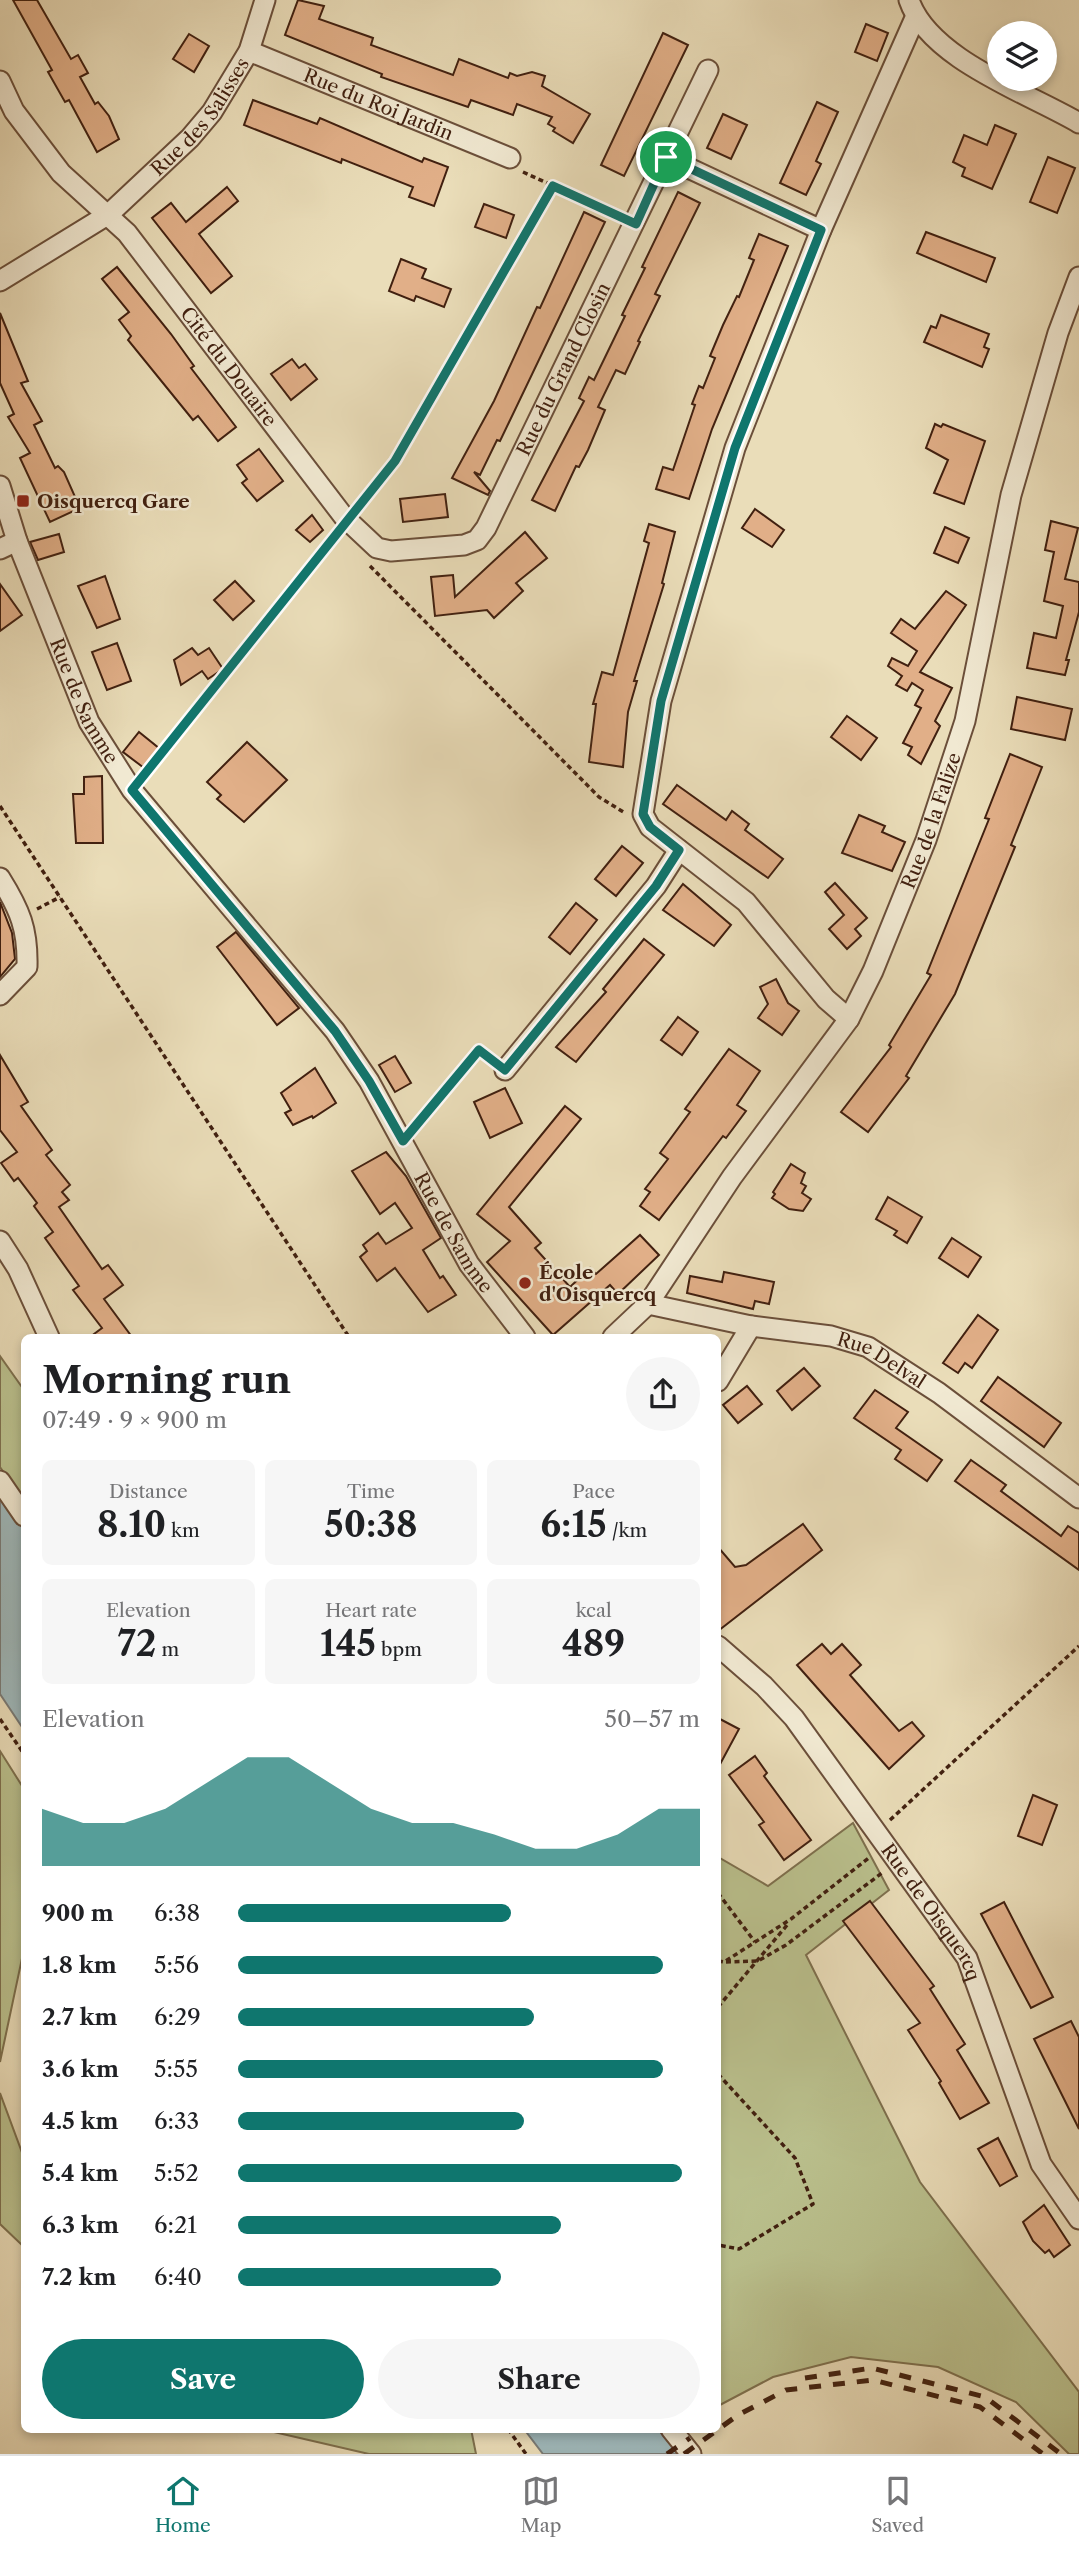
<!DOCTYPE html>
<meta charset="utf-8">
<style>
body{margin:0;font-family:"Libre Caslon Text",serif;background:#f6f6f6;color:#202124;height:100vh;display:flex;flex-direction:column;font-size:26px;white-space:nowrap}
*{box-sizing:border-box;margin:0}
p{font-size:23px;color:#757577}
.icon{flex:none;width:38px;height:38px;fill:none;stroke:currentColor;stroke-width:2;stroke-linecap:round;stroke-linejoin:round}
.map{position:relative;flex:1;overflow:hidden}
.side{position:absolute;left:21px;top:1334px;width:700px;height:1099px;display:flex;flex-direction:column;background:#fff;border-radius:10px;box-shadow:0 4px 10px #0003}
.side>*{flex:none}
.buttons{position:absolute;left:987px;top:21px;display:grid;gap:14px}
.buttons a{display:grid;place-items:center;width:70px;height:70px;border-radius:50%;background:#fff;box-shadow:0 4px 10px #0003;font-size:35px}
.pin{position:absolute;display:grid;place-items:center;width:60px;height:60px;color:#fff;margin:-30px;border:4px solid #fff;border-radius:50%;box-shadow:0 2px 7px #0007}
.round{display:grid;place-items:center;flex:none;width:74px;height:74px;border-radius:37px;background:#f6f6f6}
.head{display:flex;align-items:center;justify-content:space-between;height:119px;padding:0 21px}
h1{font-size:38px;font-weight:800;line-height:52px}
.stats{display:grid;grid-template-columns:repeat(3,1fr);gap:10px;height:119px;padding:7px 21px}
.stats div{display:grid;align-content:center;border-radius:10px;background:#f6f6f6;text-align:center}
.stats b{font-size:35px;font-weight:800}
.stats small{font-size:19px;font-weight:400}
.stats p{font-size:19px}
.chart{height:196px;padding:14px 21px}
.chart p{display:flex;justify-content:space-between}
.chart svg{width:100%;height:126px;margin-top:7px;fill:#0f766e;opacity:.7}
.cta{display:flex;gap:14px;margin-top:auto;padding:14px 21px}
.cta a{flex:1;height:80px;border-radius:42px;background:#0f766e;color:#fff;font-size:28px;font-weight:800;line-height:80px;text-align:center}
.cta a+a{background:#f6f6f6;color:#202124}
ul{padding:0 21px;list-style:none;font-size:23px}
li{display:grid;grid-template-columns:112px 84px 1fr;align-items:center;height:52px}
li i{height:18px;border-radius:9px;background:#0f766e}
.tabs{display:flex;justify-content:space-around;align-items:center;height:98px;border-top:2px solid #e0e0e0;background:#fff;font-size:19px;color:#757577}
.tabs a{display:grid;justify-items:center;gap:4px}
.tabs .on{color:#0f766e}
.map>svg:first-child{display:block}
</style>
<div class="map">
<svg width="1079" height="2454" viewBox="0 0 1079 2454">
<rect width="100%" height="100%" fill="#eaddb9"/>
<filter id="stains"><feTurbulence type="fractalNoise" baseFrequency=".00286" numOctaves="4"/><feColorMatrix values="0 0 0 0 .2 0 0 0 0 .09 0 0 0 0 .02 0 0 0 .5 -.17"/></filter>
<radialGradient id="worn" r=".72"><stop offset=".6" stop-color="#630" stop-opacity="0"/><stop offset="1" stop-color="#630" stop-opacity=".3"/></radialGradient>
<g fill="#bac08d" stroke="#7e704e" stroke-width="2">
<polygon points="0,1356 24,1390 24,1502 0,1467"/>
<polygon points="0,1751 24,1789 24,1949 0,2062"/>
<polygon points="853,1823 889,1890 806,1955 920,2182 1079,2392 1079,2454 1069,2454 1016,2402 938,2367 851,2357 773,2377 718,2406 718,1857 768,1886"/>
<polygon points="0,2093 24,2158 24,2247 0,2224"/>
<polygon points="261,2429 471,2429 476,2454 369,2454"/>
</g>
<g fill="#9eb8bb" stroke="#797b77" stroke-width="2">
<polygon points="0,1496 24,1530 24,1730 0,1694"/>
<polygon points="524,2429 658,2429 678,2454 543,2454"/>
</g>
<g fill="#e1af88" stroke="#412010" stroke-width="2">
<polygon points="13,0 37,0 71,59 78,55 88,73 80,77 95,104 98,102 109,116 119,139 97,152 69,100 65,102 48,72 52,70"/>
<polygon points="298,0 324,6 319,19 373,38 371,45 453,75 459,59 508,78 510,73 517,76 532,72 545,76 542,86 590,114 573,143 553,131 555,128 548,124 552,117 517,104 513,115 471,100 468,107 381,77 382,74 285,35"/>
<polygon points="866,24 888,33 877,61 855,52"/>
<polygon points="663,33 688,45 624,176 601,165"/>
<polygon points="189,34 209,46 194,72 173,59"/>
<polygon points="253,100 317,124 320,118 422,162 424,158 448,167 434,206 409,197 413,187 342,159 341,163 244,125"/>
<polygon points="817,102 838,112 816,161 821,164 806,195 780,183"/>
<polygon points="723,114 747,125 731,159 707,148"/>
<polygon points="995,125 1016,134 992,189 962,176 965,168 953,162 964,135 987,145"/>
<polygon points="1048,157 1075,168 1057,213 1030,202"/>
<polygon points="227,187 238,201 199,234 232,276 211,293 152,218 171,203 186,222"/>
<polygon points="678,192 700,203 655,294 660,296 638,341 640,342 625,374 616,370 598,407 605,410 588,450 579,467 576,466 555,511 532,500 584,401 579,398 589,377 594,380 625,316 622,315 645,268 642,267"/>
<polygon points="484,204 514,215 506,238 475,227"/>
<polygon points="584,212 605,222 500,441 497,440 480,475 474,472 490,491 488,495 452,478 494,401 537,307 540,308"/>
<polygon points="926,232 995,258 986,282 917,253"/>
<polygon points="759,234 788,246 712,429 689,499 656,489 663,467 673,470 695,405 692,404 699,386 703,388 715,358 710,356 723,325 737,296 739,297 754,260 749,258"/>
<polygon points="401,259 426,269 422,278 451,289 444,307 416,296 414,301 389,291"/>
<polygon points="117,267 171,334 194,366 191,368 236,427 218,441 198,416 193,420 128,340 131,336 119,320 129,312 102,279"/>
<polygon points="0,313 28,381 21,383 42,421 34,425 55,468 58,466 64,472 80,508 50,522 20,458 30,453 8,417 14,414 0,383"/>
<polygon points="941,315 989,334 984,347 989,349 982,367 924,342 931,326 936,328"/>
<polygon points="292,359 299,368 305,364 317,379 291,400 271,374"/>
<polygon points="935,424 941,427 943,424 985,441 964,504 934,493 948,460 926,448"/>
<polygon points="259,449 283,481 257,501 242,483 247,479 237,465"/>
<polygon points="445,494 448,517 403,522 400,499"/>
<polygon points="755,509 784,530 772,547 742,528"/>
<polygon points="312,515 323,530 310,542 296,530"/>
<polygon points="1051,521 1078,528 1065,579 1079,582 1079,612 1066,660 1069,660 1065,675 1027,668 1034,633 1056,638 1063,606 1044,601 1054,552 1045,550"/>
<polygon points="649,524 675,532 662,583 664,584 634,681 637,681 628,712 623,767 589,762 596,704 593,704 602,672 613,675 649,543 644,541"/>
<polygon points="945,527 969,538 958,563 934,553"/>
<polygon points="525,532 547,558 516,583 523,591 494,618 487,610 435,616 431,577 453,575 455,597"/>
<polygon points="59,534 64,552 38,560 30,542"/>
<polygon points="105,576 120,619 97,628 78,586"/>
<polygon points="235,581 254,601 233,620 214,600"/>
<polygon points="0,584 22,615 0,631"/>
<polygon points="946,591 966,605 920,672 952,688 935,721 940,726 921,764 908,755 912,747 903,743 921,708 915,705 923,690 912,683 907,691 896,685 902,676 888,666 892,658 908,666 917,651 891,633 901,619 915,629"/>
<polygon points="117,643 131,681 107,690 92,652"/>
<polygon points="192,648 198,655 209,648 223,669 208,679 202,671 181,685 174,660"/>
<polygon points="1017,697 1072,709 1065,740 1011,729"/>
<polygon points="847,716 877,738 861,760 831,737"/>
<polygon points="139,732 160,749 144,768 123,752"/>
<polygon points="247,742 287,780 244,822 217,799 221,795 207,782"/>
<polygon points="1010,754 1042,767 1011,845 1015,847 955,994 906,1076 909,1078 868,1132 841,1112 891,1047 889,1045 931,975 927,973 989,819 985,818"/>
<polygon points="102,776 103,843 76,843 73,794 84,794 84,777"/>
<polygon points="677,785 726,820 732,811 749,824 745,830 783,859 768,878 663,804"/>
<polygon points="859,815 885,826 882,832 905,842 892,871 842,853"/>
<polygon points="622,846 643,863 616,896 595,879"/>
<polygon points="835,883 867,918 855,929 861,936 847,949 829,929 844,915 825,892"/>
<polygon points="683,884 731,925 714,946 663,910"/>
<polygon points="0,902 12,933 15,959 0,977"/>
<polygon points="576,903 597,920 570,954 549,937"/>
<polygon points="236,932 299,1008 277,1025 217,947"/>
<polygon points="644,939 664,955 576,1062 556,1047 606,992 603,989"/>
<polygon points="776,979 788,1003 799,1011 782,1035 758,1018 768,1004 760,987"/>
<polygon points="678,1017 698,1032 682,1055 661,1040"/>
<polygon points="729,1049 760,1071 737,1105 746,1111 726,1138 723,1136 659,1220 640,1206 650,1192 645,1189 668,1159 660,1153 690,1112 685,1109"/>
<polygon points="0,1055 28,1102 21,1106 52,1150 46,1155 70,1185 62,1192 69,1200 59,1207 102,1269 108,1265 123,1285 104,1299 132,1337 90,1337 102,1328 73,1290 79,1286 45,1238 53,1232 34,1206 37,1203 18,1178 14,1181 1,1163 17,1152 0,1130"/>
<polygon points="395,1056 411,1083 395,1092 379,1065"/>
<polygon points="315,1068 336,1103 313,1118 312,1116 293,1125 285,1113 291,1110 281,1093"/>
<polygon points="505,1088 522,1123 490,1138 474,1102"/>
<polygon points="565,1106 581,1119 509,1207 541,1243 535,1248 570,1287 590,1268 596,1274 640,1235 659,1255 618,1294 610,1285 553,1335 487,1262 510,1241 477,1214"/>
<polygon points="386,1152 406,1176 441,1238 423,1250 440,1278 443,1276 456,1295 428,1312 395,1268 377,1281 360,1257 367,1251 363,1245 378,1233 386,1244 412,1228 395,1203 380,1214 352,1171"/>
<polygon points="791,1164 805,1173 801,1183 806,1186 802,1193 811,1199 803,1211 789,1209 772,1198 775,1194 773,1192"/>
<polygon points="888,1197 922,1217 907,1243 894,1235 897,1231 876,1219"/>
<polygon points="952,1238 981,1257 968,1277 939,1258"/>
<polygon points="724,1272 774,1282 769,1304 755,1301 753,1309 687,1293 690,1276 722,1282"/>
<polygon points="978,1315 998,1330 972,1368 965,1363 958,1373 943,1363"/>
<polygon points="804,1368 820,1386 792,1410 777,1391"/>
<polygon points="998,1377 1061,1423 1044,1447 981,1401"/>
<polygon points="747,1386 762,1404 738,1423 723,1405"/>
<polygon points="875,1390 908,1412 896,1428 942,1460 927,1481 895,1459 901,1450 854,1418"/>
<polygon points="971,1460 1006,1485 1001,1491 1061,1536 1068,1526 1079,1533 1079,1570 955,1481"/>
<polygon points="803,1524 822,1550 718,1631 718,1547 735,1567 746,1565"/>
<polygon points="822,1644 831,1654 842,1644 861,1665 850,1675 899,1731 912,1722 924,1736 889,1769 797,1665"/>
<polygon points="718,1718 739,1729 718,1768"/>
<polygon points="755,1756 767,1773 764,1776 811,1840 784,1860 759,1825 764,1822 729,1775"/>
<polygon points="1033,1795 1057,1805 1042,1845 1018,1836"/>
<polygon points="870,1901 934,1986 930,1989 965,2044 957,2050 989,2103 960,2119 939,2083 941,2081 908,2030 920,2023 843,1921"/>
<polygon points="1004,1902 1053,1997 1031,2008 981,1914"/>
<polygon points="1071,2021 1079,2037 1079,2129 1034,2039"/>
<polygon points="998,2138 1017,2176 1000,2186 978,2149"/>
<polygon points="1044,2205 1070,2245 1054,2257 1049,2250 1045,2253 1033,2241 1023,2222"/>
</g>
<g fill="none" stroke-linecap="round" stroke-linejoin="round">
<defs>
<g id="minor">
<path d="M909,0C929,59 1028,93 1079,123"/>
<path id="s1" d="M249,51L510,158"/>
<path id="s2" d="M0,81L14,111L61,173L127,233L344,517L377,548L391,551L464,545L477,540L486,528L708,70"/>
<polyline points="665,157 821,230"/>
<path id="s3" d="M0,281L109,214L190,138L212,112L249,51L265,0"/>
<path id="s4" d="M0,486L17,541L89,722L132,790L335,1031L369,1081L469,1264L525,1337"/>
<polyline points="0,549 17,541"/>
<path d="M0,878C20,910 28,929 27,967L0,995"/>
<polyline points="849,1019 826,999 746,902 650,827 643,814 661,701 735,448 821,230 915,18"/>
<polyline points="505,1070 656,886 679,850"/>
<polyline points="0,1241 18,1269 49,1337"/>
<path id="s5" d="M648,1304L751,1326L831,1336L868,1347L939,1393L1079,1498"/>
<path id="s6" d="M613,1337L648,1304L732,1177L849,1019L873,971L926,840L965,721L1011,495L1058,333L1079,277"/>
<polyline points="718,1381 751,1326"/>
<polyline points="0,1481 24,1516"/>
<path id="s7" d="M718,1646L764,1686L794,1718L967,1958L1041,2164L1079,2219"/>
<polyline points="671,2429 691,2454"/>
</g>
</defs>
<use href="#minor" stroke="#6b4f3a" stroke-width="23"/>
<g stroke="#412010" stroke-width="3.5" stroke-dasharray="5 3.5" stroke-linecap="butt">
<polyline points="523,172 617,215"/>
<polyline points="359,507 395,461 553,186"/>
<polyline points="370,566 599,797 625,813"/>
<polyline points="144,775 336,535"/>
<polyline points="0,806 349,1337"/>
<polyline points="37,909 60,897"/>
<polyline points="416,1126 479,1050 492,1060"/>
<polyline points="0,1719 24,1754"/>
<polyline points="890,1820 1079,1646"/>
<polyline points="718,1893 755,1942"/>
<polyline points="718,1961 724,1962 791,1919 870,1857"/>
<polyline points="726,1962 758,1961 786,1945 882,1873"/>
<polyline points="718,2007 788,1924"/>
<polyline points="718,2074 795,2158 813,2204 739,2249 718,2245"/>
<polyline points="508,2429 526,2454"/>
</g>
<use href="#minor" stroke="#f1e9d2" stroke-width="19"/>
<g stroke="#412010" stroke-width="5" stroke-dasharray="12 12" stroke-linecap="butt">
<polyline points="805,2378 872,2368 985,2397 1061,2454"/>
<polyline points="667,2454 690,2438"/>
<polyline points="684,2454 738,2415 786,2390 873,2380 980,2407 1043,2454"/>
</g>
</g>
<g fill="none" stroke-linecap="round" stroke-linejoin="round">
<defs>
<polygon id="route" points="666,157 821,230 735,448 661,701 643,814 650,827 679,850 656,886 505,1070 479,1050 403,1141 369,1081 335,1031 132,790 395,461 553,186 636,224"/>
</defs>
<use href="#route" stroke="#fff" stroke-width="14"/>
<use href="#route" stroke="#0f766e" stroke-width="9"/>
</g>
<g fill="#8f2418" stroke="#f1e9d2" stroke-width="2.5">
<rect x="16" y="494" width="14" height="14" rx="3.5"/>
<circle cx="525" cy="1283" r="7"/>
</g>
<g text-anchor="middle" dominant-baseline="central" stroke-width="5" stroke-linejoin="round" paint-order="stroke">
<g font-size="19" fill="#412010" stroke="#f1e9d2">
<text stroke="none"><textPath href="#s1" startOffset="140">Rue du Roi Jardin</textPath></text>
<text stroke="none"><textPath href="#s3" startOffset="262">Rue des Salisses</textPath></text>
<text stroke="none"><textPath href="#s2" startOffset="368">Cité du Douaire</textPath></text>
<text stroke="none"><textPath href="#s2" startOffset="896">Rue du Grand Closin</textPath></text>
<text stroke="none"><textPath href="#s4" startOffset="231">Rue de Samme</textPath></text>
<text stroke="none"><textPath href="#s6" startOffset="612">Rue de la Falize</textPath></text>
<text stroke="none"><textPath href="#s4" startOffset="882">Rue de Samme</textPath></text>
<text stroke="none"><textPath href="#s5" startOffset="242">Rue Delval</textPath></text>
<text stroke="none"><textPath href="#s7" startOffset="343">Rue de Oisquercq</textPath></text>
</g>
<g font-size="19" font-weight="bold" fill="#412010" stroke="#f1e9d2" text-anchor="start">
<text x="37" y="501">Oisquercq Gare</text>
<text x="539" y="1272">École<tspan x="539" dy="22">d'Oisquercq</tspan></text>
</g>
</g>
<rect width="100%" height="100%" filter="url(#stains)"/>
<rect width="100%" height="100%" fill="url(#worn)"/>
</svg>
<div class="buttons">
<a><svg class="icon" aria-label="layers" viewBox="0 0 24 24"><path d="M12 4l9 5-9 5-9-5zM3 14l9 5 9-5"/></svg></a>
</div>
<div class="pin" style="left:666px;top:157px;background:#1e9e55"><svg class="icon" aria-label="arrive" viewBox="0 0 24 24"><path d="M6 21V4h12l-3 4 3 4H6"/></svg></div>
<section class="side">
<div class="head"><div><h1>Morning run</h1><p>07:49 · 9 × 900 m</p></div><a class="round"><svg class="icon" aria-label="share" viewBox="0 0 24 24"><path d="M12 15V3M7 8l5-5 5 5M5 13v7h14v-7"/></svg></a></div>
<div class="stats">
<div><p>Distance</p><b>8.10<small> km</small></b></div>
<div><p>Time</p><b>50:38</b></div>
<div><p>Pace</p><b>6:15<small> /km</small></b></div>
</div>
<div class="stats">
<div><p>Elevation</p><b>72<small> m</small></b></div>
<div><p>Heart rate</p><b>145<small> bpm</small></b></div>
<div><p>kcal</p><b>489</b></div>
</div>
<div class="chart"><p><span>Elevation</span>50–57 m</p>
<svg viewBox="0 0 160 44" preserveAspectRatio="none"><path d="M0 44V24L10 29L20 29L30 24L40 15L50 6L60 6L70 15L80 24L90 29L100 29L110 33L120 38L130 38L140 33L150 24L160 24V44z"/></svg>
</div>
<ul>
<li><b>900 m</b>6:38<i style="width:59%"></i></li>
<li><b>1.8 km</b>5:56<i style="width:92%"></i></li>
<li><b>2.7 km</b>6:29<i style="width:64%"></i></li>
<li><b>3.6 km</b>5:55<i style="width:92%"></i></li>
<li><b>4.5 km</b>6:33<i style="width:62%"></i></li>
<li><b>5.4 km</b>5:52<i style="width:96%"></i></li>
<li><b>6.3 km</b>6:21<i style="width:70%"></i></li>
<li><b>7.2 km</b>6:40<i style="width:57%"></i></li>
</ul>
<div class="cta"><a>Save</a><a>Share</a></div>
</section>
</div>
<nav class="tabs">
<a class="on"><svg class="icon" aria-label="home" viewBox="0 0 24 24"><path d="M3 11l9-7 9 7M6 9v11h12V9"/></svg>Home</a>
<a><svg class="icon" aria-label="map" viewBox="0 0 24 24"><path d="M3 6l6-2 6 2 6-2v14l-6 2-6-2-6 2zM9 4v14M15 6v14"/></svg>Map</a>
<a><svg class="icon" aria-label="saved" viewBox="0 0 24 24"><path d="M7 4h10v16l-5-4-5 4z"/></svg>Saved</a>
</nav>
